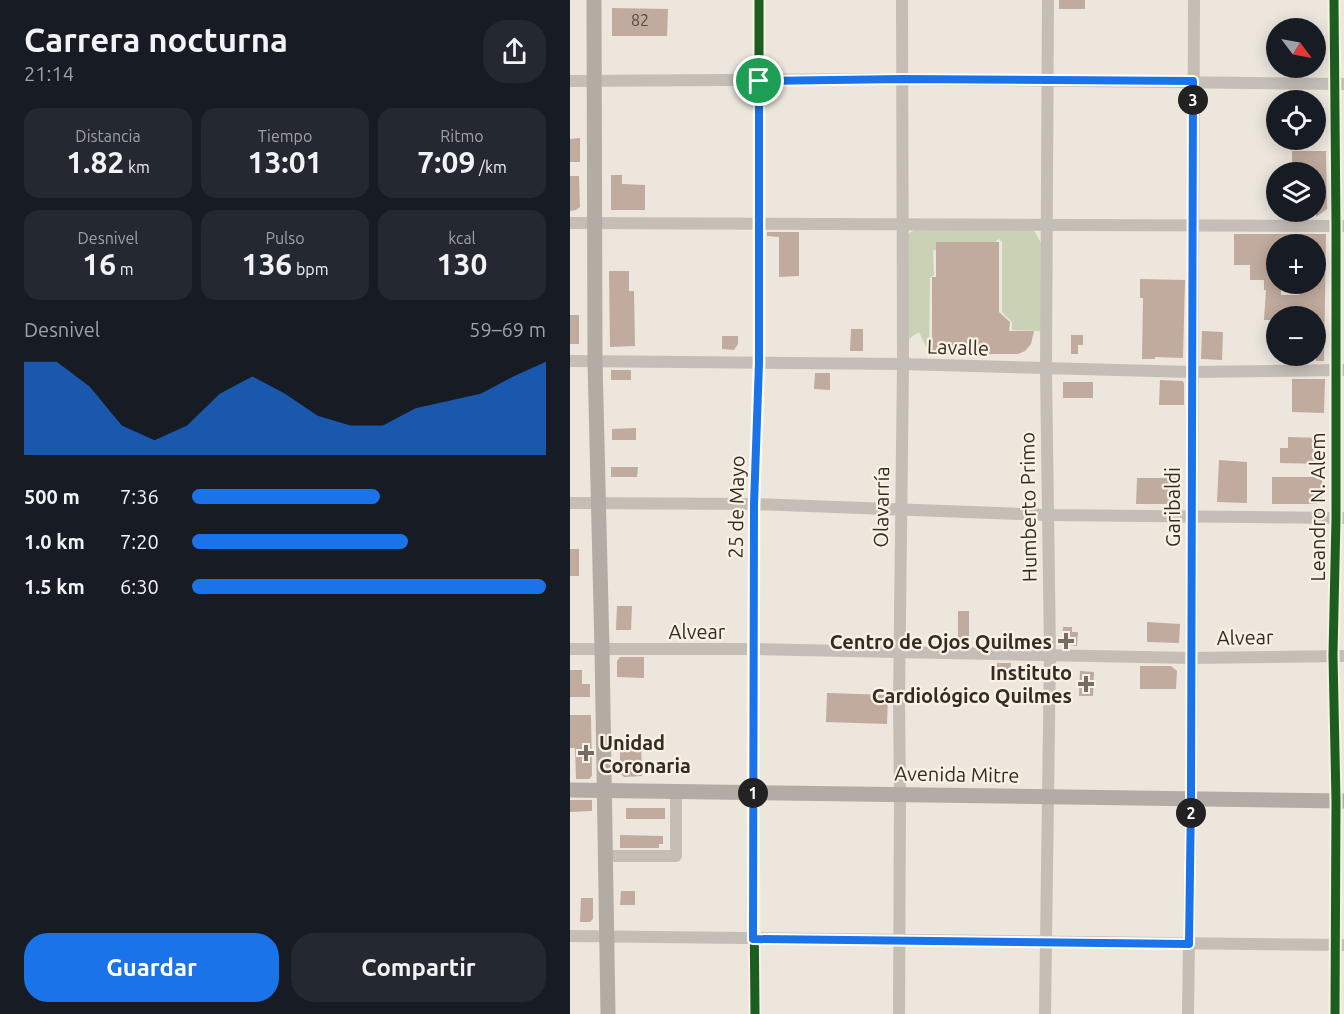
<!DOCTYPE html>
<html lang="es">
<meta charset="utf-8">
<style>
body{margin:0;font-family:Ubuntu,sans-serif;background:#242831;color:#f1f3f6;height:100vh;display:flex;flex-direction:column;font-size:22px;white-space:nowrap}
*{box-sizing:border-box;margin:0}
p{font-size:20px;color:#9ea1a6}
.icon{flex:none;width:33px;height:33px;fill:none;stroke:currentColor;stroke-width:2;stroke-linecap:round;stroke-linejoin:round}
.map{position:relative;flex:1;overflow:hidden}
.side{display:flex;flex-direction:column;background:#171b24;width:570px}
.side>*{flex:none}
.needle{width:39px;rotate:122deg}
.controls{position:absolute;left:696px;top:18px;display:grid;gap:12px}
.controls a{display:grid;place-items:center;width:60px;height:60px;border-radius:50%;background:#171b24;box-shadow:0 3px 15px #0003;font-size:30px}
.pin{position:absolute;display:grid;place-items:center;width:51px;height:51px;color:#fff;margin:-26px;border:3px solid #fff;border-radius:50%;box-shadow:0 2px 6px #0007}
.km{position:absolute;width:30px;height:30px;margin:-15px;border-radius:50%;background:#222;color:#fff;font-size:16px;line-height:30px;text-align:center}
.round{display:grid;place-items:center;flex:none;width:63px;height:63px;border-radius:24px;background:#242831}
.summary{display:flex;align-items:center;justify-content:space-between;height:102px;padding:0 24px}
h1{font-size:33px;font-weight:600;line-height:45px}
.figures{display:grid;grid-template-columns:repeat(3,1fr);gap:9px;height:102px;padding:6px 24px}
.figures div{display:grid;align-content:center;border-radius:15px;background:#242831;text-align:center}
.figures b{font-size:30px;font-weight:600}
.figures small{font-size:16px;font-weight:400}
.figures p{font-size:16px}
.chart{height:168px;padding:12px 24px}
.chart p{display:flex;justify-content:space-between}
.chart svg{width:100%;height:108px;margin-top:6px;fill:#1a73e8;opacity:.7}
.cta{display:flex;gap:12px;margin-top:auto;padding:12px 24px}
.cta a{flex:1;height:69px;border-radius:24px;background:#1a73e8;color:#fff;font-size:24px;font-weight:600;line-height:69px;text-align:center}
.cta a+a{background:#242831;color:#f1f3f6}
ul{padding:0 24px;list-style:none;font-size:20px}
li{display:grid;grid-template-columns:96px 72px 1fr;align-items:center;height:45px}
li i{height:15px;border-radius:8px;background:#1a73e8}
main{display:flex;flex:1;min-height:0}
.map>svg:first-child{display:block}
</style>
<main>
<section class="side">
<div class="summary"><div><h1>Carrera nocturna</h1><p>21:14</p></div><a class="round"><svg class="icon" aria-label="share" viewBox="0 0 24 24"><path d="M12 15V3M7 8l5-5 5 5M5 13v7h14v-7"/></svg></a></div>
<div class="figures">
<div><p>Distancia</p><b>1.82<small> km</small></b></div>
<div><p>Tiempo</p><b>13:01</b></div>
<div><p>Ritmo</p><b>7:09<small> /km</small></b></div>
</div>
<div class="figures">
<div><p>Desnivel</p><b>16<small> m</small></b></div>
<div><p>Pulso</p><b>136<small> bpm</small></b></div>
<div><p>kcal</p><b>130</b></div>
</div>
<div class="chart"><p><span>Desnivel</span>59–69 m</p>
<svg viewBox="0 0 160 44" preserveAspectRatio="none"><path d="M0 44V6L10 6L20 16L30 32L40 38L50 32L60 19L70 12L80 19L90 28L100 32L110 32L120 25L130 22L140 19L150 12L160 6V44z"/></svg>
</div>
<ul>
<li><b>500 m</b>7:36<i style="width:53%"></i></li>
<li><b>1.0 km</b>7:20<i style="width:61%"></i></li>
<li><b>1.5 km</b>6:30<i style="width:100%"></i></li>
</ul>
<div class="cta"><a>Guardar</a><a>Compartir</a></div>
</section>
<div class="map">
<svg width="774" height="1014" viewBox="0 0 774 1014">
<rect width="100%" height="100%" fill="#ece6dd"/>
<polygon fill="#cad2b6" points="346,229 459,229 465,232 472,245 471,331 442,330 442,322 432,312 432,242 429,239 426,241 427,249 363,250 364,275 360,278 359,353 349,332 337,340 337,238 339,233"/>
<g fill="#c0ab9e" fill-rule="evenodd">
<rect x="489" y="0" width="26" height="9"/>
<polygon points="42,8 98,9 97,36 42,36"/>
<polygon points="10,138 10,162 0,162 0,139"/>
<polygon points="722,151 756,151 757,209 746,217 746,172 722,172"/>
<polygon points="41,175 52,175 52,184 75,185 75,210 41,210"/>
<polygon points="0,176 9,176 10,207 6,210 0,211"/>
<polygon points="197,232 229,232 229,276 209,277 209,237 197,236"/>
<path d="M664,234H756L754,361H746V316H706V320H694L696,290H694V280H680V265H664ZM706,244H746V284H729V295H711V284H706Z"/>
<polygon points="366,242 429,242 429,312 440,322 439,331 464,331 461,344 455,351 448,354 362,354 362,277 366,277"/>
<polygon points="39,271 59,271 59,291 64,291 65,346 40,347"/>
<polygon points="570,279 615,280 613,358 585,357 585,359 572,359 573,298 570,298"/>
<rect x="0" y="315" width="9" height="29"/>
<polygon points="281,329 293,329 293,351 280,351"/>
<polygon points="632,331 653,332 652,360 631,359"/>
<polygon points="501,335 513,335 513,345 508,345 508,354 501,354"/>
<polygon points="152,336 168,336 168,344 164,350 152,349"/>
<rect x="41" y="370" width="20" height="10"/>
<polygon points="245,373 260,373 260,390 244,389"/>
<polygon points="722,379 755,379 754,413 722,412"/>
<polygon points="590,380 613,381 614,384 614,405 589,405"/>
<rect x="493" y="382" width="30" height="16"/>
<polygon points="66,428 66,440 42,440 42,429"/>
<polygon points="718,437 753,438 752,464 710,463 710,448 718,448"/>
<polygon points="649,460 677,462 677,503 647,502"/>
<polygon points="41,467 68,467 67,477 41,477"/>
<polygon points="702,477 752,477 752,498 746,504 702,504"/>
<polygon points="567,478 610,478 610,504 566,504"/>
<rect x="0" y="549" width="9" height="27"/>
<polygon points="47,606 62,606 61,630 46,630"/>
<rect x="388" y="611" width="11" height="32"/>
<polygon points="577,622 610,624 609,643 577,642"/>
<polygon points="493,627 502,627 502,632 508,632 507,646 498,645 492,641"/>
<polygon points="50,657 74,657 74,678 47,677 47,661"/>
<polygon points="427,663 441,663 441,676 427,677"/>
<polygon points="570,666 601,666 607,671 606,689 570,689"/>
<polygon points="0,670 12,670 12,684 20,684 20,697 0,697"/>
<polygon points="510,671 524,672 523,696 509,696"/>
<polygon points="257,693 318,695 317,724 256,722"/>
<polygon points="0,715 21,715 22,776 19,779 6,779 5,748 0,748"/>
<polygon points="71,743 72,776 54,777 50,773 50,744"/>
<polygon points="0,800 22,800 22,811 0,812"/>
<rect x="56" y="808" width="39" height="11"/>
<polygon points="50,835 93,836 93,844 89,844 89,848 50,848"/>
<polygon points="51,891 65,891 65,905 50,905"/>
<polygon points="11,898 23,898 23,919 20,922 10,922"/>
</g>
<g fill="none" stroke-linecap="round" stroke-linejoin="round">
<g stroke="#c4beb6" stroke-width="12">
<polyline points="764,0 766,226 766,518 763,655 766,801 765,1014"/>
<polyline points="0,81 332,79 774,84"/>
<polyline points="0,223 773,226"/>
<polyline points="0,361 333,364 622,372 774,370"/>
<polyline points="0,503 184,504 478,515 773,518"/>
<polyline points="0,649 184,649 621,658 774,656"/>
<polyline points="37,856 106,856 106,792"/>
<polyline points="0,936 773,945"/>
<polyline points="185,1014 183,793 184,504 189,363 189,0"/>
<polyline points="329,1014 330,794 329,701 333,364 332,0"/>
<polyline points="475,1014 480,654 476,369 478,0"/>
<polyline points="618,1014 621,798 624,0"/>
</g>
<g stroke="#b3aca5" stroke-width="15">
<polyline points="24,0 25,361 32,649 38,1014"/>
<polyline points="0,790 774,801"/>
</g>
<defs>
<g id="cycleway">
<polyline points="764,0 766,226 766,518 763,655 766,801 765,1014"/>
<polyline points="185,1014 183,793 184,504 189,363 189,0"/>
</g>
</defs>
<use href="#cycleway" stroke="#f9f1e3" stroke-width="13"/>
<use href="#cycleway" stroke="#1b5e20" stroke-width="9"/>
</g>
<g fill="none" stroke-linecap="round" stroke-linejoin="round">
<defs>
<polygon id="route" points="332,79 623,81 621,798 619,944 183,939 184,504 189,363 189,81"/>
</defs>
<use href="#route" stroke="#fff" stroke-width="12"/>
<use href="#route" stroke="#1a73e8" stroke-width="8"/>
</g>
<g fill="#746c65" stroke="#f9f1e3" stroke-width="2">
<path d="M493 632h6v6h6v6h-6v6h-6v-6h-6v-6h6z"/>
<path d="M513 675h6v6h6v6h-6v6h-6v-6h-6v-6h6z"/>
<path d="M13 744h6v6h6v6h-6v6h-6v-6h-6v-6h6z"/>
</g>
<g text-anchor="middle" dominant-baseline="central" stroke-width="4.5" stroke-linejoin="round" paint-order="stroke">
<g font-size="16" fill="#574b43">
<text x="70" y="20">82</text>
</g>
<g font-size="20" fill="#342b25" stroke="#f9f1e3">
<text transform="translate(388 347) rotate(2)">Lavalle</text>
<text transform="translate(166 507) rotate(-89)">25 de Mayo</text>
<text transform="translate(311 507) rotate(-89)">Olavarría</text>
<text transform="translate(458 507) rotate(-91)">Humberto Primo</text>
<text transform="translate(602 507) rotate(-90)">Garibaldi</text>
<text transform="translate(747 507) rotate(-90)">Leandro N. Alem</text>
<text x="127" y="631">Alvear</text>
<text transform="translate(675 637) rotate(-1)">Alvear</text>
<text transform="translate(387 774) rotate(1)">Avenida Mitre</text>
</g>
<g font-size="20" font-weight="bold" fill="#342b25" stroke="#f9f1e3" text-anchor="end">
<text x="482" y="641">Centro de Ojos Quilmes</text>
<text x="502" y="672">Instituto<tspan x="502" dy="23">Cardiológico Quilmes</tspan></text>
<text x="29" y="742" text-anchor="start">Unidad<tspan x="29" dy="23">Coronaria</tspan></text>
</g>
</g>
</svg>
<div class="controls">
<a><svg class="needle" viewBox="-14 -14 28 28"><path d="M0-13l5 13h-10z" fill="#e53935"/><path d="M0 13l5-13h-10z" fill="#9ea1a6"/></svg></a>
<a><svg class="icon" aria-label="locate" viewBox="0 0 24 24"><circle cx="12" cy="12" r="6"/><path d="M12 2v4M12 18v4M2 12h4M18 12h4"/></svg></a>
<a><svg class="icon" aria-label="layers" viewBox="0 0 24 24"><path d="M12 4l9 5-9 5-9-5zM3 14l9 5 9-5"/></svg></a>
<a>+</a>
<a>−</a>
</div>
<div class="pin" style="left:189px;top:81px;background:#1e9e55"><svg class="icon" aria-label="arrive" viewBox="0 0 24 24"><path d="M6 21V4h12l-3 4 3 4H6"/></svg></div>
<b class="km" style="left:183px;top:793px">1</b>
<b class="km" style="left:621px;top:813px">2</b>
<b class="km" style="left:623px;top:100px">3</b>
</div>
</main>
